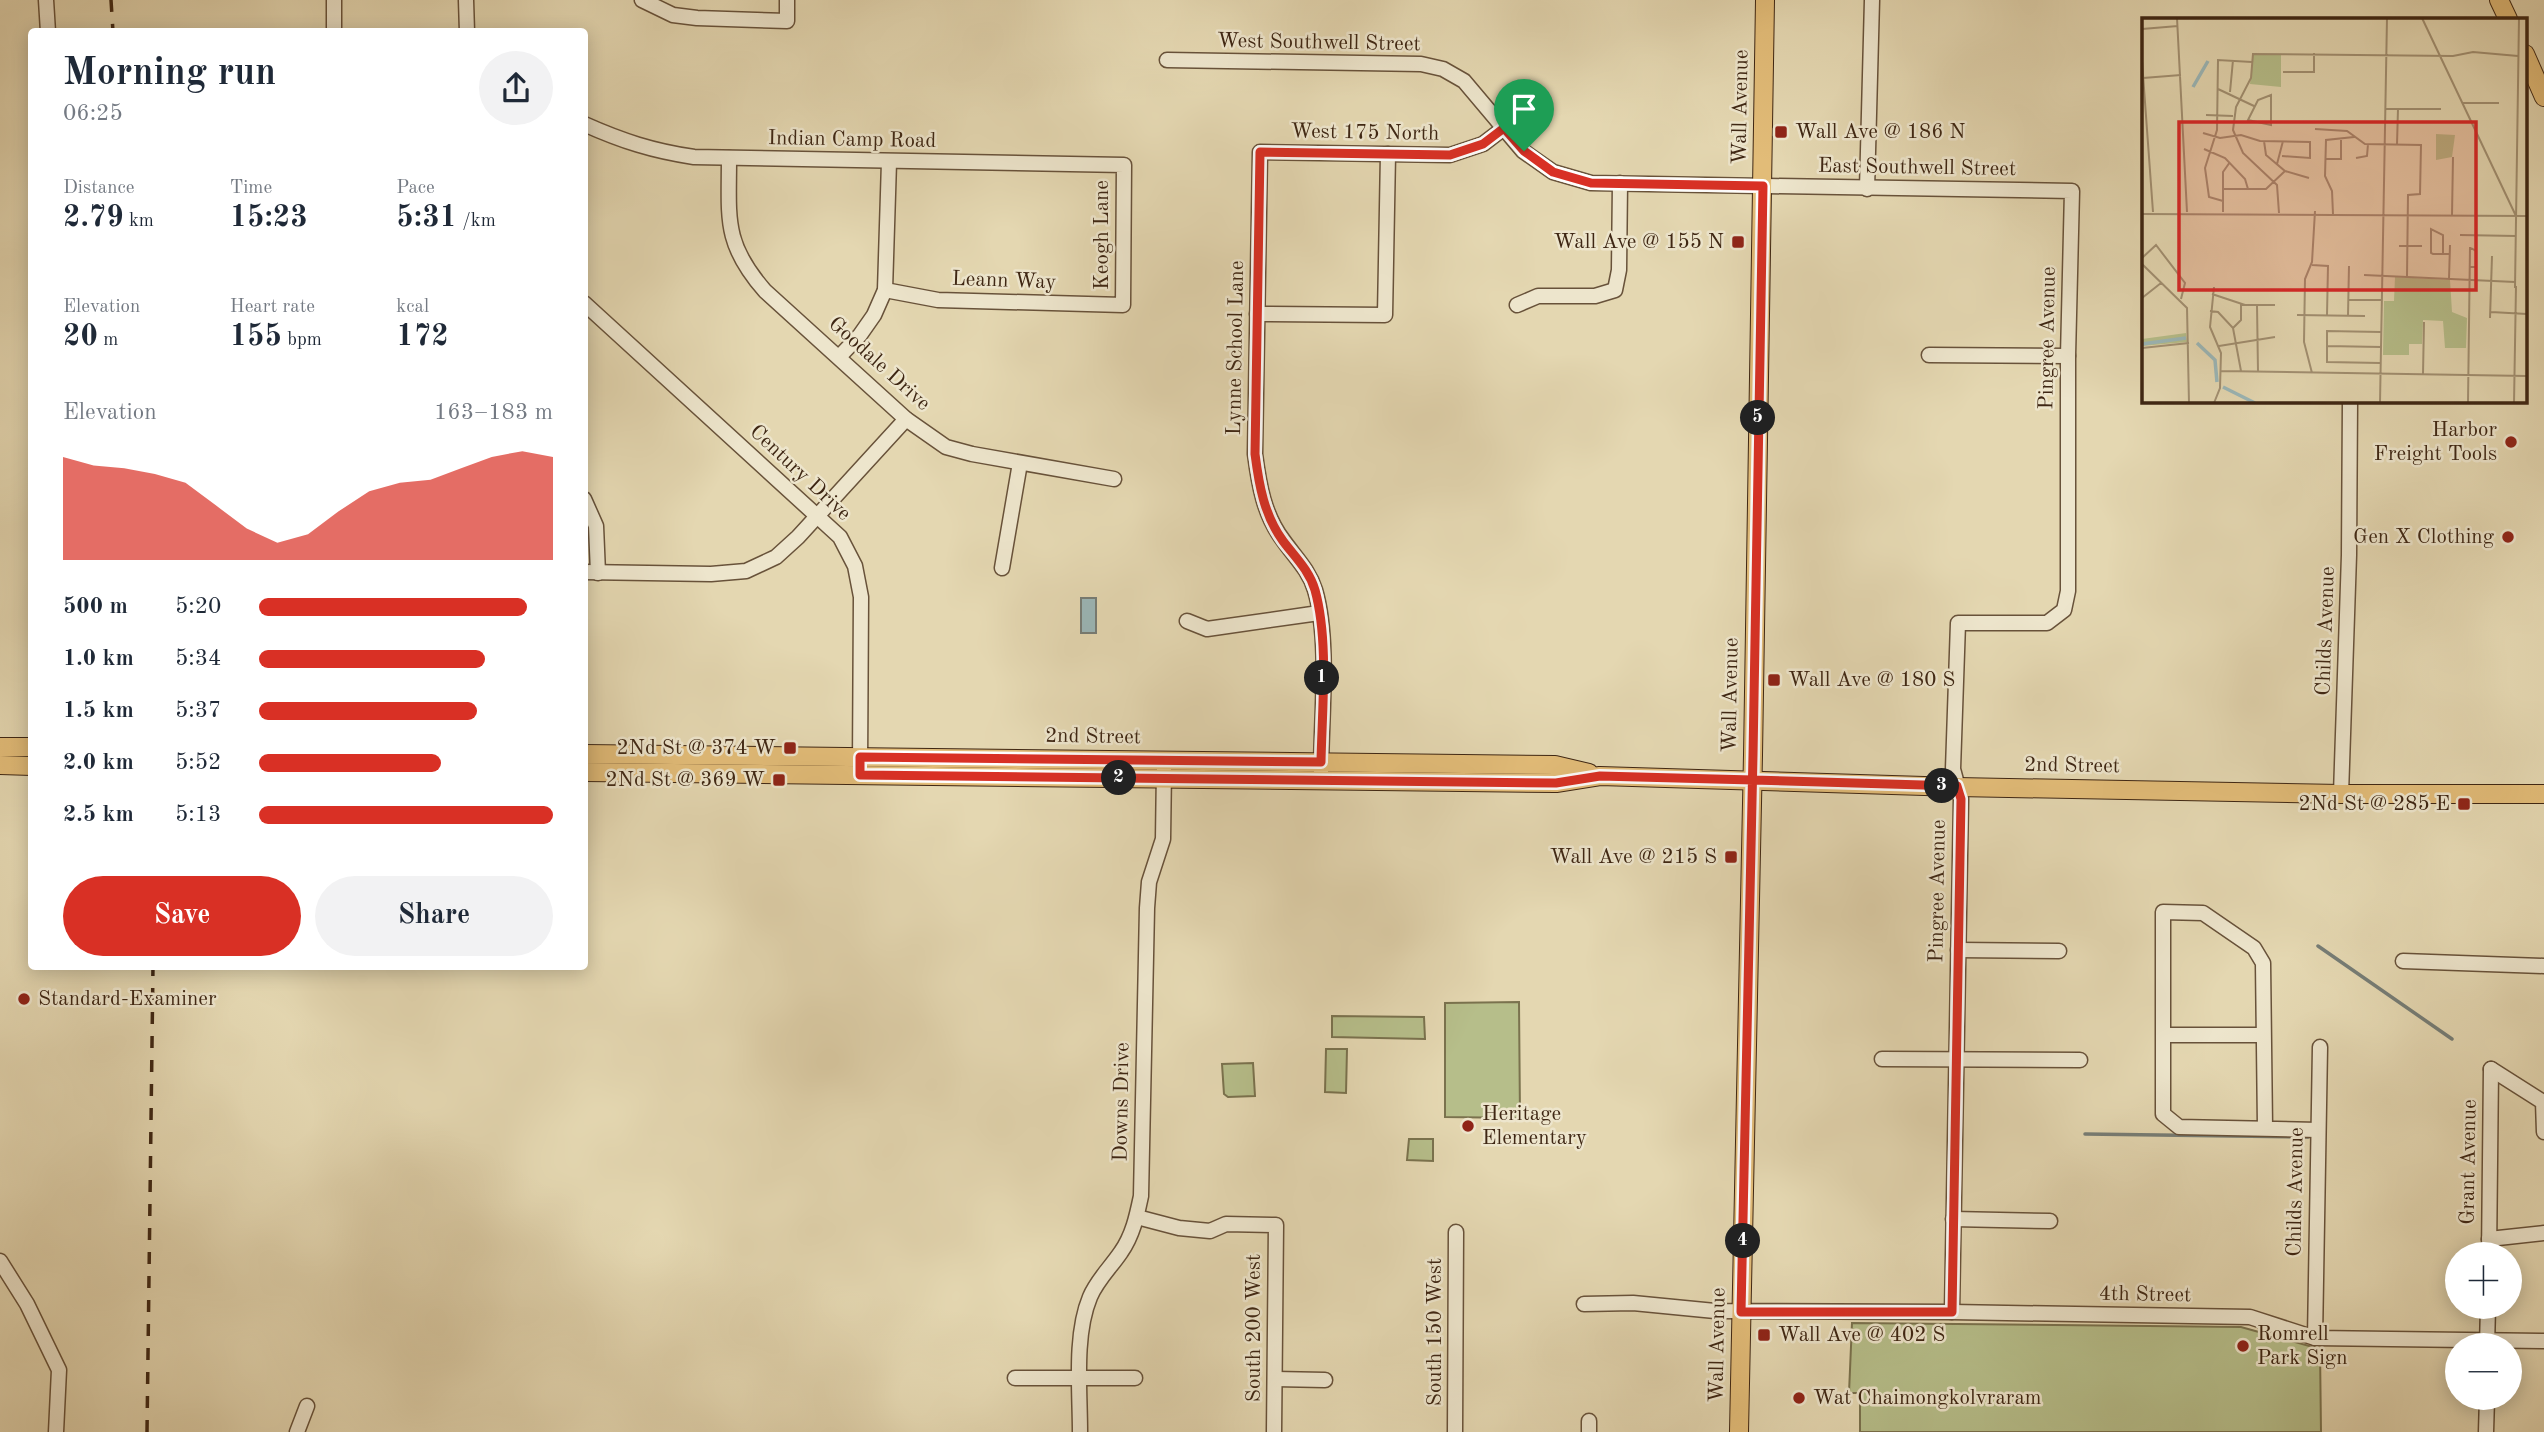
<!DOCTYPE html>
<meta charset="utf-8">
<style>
body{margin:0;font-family:"Old Standard TT",serif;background:#f2f2f3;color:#1f2937;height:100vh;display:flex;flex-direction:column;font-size:26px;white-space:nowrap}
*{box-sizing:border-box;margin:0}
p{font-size:23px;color:#747a83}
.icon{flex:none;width:38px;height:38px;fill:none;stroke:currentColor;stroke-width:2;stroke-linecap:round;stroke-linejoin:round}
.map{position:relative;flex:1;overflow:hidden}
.drawer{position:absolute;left:28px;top:28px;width:560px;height:942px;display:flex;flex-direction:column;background:#fff;border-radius:7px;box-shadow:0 4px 18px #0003}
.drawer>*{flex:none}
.tools{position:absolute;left:2445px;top:1242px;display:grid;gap:14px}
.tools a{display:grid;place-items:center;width:77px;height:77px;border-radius:50%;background:#fff;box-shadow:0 4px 18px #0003;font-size:35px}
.pin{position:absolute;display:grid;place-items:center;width:60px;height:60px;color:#fff;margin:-72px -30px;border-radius:50% 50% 50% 0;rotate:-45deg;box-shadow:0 0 7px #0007}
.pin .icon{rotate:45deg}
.km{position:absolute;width:35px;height:35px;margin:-18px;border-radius:50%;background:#222;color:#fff;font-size:19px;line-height:35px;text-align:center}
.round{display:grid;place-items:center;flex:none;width:74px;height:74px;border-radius:37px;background:#f2f2f3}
.summary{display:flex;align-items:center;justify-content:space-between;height:119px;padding:0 35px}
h1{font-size:38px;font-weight:700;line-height:52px}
.stats{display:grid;grid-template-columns:repeat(3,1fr);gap:10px;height:119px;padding:7px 35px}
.stats div{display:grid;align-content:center}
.stats b{font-size:30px;font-weight:700}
.stats small{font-size:19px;font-weight:400}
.stats p{font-size:19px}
.chart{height:196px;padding:14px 35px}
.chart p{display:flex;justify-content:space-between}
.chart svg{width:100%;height:126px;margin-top:7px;fill:#d93025;opacity:.7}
.cta{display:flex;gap:14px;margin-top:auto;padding:14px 35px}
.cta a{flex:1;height:80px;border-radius:42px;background:#d93025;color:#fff;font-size:28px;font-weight:700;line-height:80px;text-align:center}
.cta a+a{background:#f2f2f3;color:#1f2937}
ul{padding:0 35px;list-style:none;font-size:23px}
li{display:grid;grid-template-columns:112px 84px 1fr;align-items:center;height:52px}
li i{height:18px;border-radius:9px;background:#d93025}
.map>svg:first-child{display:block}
</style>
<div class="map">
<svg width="2544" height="1432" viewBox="0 0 2544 1432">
<rect width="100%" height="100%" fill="#e4d7b1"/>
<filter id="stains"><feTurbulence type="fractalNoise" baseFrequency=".00286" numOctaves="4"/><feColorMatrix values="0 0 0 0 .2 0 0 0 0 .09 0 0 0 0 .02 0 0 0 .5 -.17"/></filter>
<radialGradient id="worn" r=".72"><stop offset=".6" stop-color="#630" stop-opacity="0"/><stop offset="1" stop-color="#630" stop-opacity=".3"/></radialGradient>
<g fill="#b6be8a" stroke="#7a724e" stroke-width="2">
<polygon points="1519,1002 1520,1118 1445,1117 1445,1003"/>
<polygon points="1332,1016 1424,1017 1425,1039 1332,1037"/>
<polygon points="1326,1049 1347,1049 1346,1093 1325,1092"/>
<polygon points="1253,1063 1255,1096 1228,1097 1224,1094 1222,1064"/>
<polygon points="1409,1139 1433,1139 1433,1161 1407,1160"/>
<polygon points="1852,1323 2241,1327 2320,1349 2321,1432 1860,1432 1860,1393 1849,1393"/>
</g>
<rect fill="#9bb7b8" stroke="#767d76" stroke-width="2" x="1081" y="598" width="15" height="35"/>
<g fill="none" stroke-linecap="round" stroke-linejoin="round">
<g stroke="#767d76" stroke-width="3.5">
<polyline points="2318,946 2452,1039"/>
<polyline points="2085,1134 2308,1137"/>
</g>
<defs>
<g id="minor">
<polyline points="46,0 48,32"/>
<polyline points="466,0 467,32"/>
<polyline points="642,0 673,15 697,18 787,21 787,0"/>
<polyline points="334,32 334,0"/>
<polyline points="1167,60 1421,64 1443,69 1464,81 1523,151 1553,172 1591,183 2072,191 2068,356 2068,591 2064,610 2047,623 1958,623 1953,769 1961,799 1952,1312"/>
<path d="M584,124C622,141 653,151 694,157L1124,165L1123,305L938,300L885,290"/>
<path d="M729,158C729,218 723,243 765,291L906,419L946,447L972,454L1114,479"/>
<polyline points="1867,189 1872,0"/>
<polyline points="584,303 840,537 855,566 861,597 860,766"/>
<polyline points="1517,305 1538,296 1595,296 1615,290 1619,270 1620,183"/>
<polyline points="1257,314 1385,315 1388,154"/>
<polyline points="1929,355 2068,356"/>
<polyline points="839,357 860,335 874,315 885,290 889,162"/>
<polyline points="584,499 596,526 598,573"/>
<polyline points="1002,568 1020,463"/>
<polyline points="584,572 711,574 746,571 776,557 798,537 906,419"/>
<polyline points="1187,621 1207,629 1319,613"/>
<path d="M1321,773C1321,718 1330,641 1315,590C1309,570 1295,557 1283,540C1264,515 1259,485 1255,454L1260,152L1450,155L1483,144L1504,128"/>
<polyline points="2341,794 2349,555 2350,401"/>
<polyline points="1958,950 2059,951"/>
<polyline points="2403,961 2544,966"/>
<polyline points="2164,1035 2263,1035"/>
<polyline points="1882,1059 2080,1060"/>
<polyline points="2491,1069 2543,1102 2544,1132"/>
<polyline points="2265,1127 2263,963 2254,948 2203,913 2163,912 2163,1114 2179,1127 2318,1130"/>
<polyline points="1137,1217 1179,1228 1210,1231 1226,1224 1276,1225 1274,1432"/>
<polyline points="1953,1219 2050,1221"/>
<polyline points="2489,1239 2544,1233"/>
<polyline points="2489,1255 2491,1069"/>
<polyline points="0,1261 27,1304 59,1370 56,1432"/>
<polyline points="1584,1304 1633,1303 1715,1311 1952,1312 2250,1317 2315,1338 2544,1341"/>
<polyline points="2315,1338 2320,1047"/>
<polyline points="2487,1346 2488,1307"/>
<polyline points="1015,1378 1135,1378"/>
<polyline points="1275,1379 1325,1380"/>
<polyline points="1589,1421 1589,1432"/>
<polyline points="297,1432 307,1406"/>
<path d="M1080,1432C1080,1391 1074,1335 1090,1297C1097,1280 1111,1267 1121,1252C1133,1235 1137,1215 1141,1196L1147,908L1149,882L1163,839L1164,769"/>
<polyline points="1455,1432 1456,1232"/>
<polyline points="2486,1432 2487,1398"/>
</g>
<g id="major">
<polyline points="2499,0 2508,19"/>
<polyline points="2525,54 2544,97"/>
<polyline points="0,747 32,747"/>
<polyline points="584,754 1555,765 1589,773"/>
<polyline points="0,765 32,766"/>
<polyline points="584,772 1556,783 1600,776 1957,787 2341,794 2544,794"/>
<polyline points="1739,1432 1753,755 1765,0"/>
</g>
</defs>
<use href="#minor" stroke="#68523a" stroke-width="17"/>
<use href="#major" stroke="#3e2613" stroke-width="20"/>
<use href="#minor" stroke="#ede5cc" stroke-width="14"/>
<use href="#major" stroke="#e2bc78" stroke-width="18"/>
<g stroke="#3e2613" stroke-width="3.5" stroke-dasharray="12 12" stroke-linecap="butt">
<polyline points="111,0 113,32"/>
<polyline points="147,1432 153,966"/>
</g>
</g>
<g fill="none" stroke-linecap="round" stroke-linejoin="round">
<defs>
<path id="route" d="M1524,151L1504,128L1483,144L1450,155L1260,152L1255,454C1259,485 1264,515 1283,541C1295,557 1309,570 1315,590C1329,641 1322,709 1321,762L860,757V775L1556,783L1600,776L1753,780L1957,786L1961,799L1952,1312H1741C1745,1126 1749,941 1753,755L1763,186L1591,183L1553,172L1524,151"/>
</defs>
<use href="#route" stroke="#fff" stroke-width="14"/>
<use href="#route" stroke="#d93025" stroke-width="9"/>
</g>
<g fill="#8f2418" stroke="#ede5cc" stroke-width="2.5">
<rect x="1774" y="125" width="14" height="14" rx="3.5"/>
<rect x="1731" y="235" width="14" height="14" rx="3.5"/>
<circle cx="2511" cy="442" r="7"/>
<circle cx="2508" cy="537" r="7"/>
<rect x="1767" y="673" width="14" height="14" rx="3.5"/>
<rect x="783" y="741" width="14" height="14" rx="3.5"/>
<rect x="772" y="773" width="14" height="14" rx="3.5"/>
<rect x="2457" y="797" width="14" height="14" rx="3.5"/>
<rect x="1724" y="850" width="14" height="14" rx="3.5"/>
<circle cx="24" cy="999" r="7"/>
<circle cx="1468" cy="1126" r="7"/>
<rect x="1757" y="1328" width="14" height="14" rx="3.5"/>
<circle cx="2243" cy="1346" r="7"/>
<circle cx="1799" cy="1398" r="7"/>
</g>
<g text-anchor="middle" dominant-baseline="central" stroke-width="5" stroke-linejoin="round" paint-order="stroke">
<g font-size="21" fill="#3e2613" stroke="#ede5cc">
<text transform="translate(1319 43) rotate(1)">West Southwell Street</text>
<text transform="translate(1741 107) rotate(-89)">Wall Avenue</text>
<text transform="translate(1365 133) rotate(1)">West 175 North</text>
<text transform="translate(852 140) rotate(1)">Indian Camp Road</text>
<text transform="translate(1917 168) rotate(1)">East Southwell Street</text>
<text transform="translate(1102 235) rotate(-90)">Keogh Lane</text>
<text transform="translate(1004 281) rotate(2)">Leann Way</text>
<text transform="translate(2048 338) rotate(-89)">Pingree Avenue</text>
<text transform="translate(1236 348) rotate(-89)">Lynne School Lane</text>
<text transform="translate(879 364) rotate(42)">Goodale Drive</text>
<text transform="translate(800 473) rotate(43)">Century Drive</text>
<text transform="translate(2326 631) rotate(-88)">Childs Avenue</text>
<text transform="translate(1731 695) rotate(-89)">Wall Avenue</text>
<text transform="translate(1093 737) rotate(1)">2nd Street</text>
<text transform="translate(2072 766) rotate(1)">2nd Street</text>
<text transform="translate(1938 891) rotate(-89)">Pingree Avenue</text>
<text transform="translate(1122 1102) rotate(-89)">Downs Drive</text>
<text transform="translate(2469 1162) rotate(-89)">Grant Avenue</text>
<text transform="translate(2296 1192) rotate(-89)">Childs Avenue</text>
<text transform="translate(2145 1295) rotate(1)">4th Street</text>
<text transform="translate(1254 1328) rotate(-90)">South 200 West</text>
<text transform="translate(1435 1332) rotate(-90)">South 150 West</text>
<text transform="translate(1718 1345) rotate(-89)">Wall Avenue</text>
</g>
<g font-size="21" fill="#3e2613" stroke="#ede5cc" text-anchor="start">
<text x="1795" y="132">Wall Ave @ 186 N</text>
<text x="1724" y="242" text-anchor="end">Wall Ave @ 155 N</text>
<text x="2497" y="430" text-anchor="end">Harbor<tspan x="2497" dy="24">Freight Tools</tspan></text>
<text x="2494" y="537" text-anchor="end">Gen X Clothing</text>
<text x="1788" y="680">Wall Ave @ 180 S</text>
<text x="776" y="748" text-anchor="end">2Nd St @ 374 W</text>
<text x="765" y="780" text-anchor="end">2Nd St @ 369 W</text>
<text x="2450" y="804" text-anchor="end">2Nd St @ 285 E</text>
<text x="1717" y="857" text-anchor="end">Wall Ave @ 215 S</text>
<text x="38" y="999">Standard-Examiner</text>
<text x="1482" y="1114">Heritage<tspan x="1482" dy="24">Elementary</tspan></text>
<text x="2257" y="1334">Romrell<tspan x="2257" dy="24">Park Sign</tspan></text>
<text x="1778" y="1335">Wall Ave @ 402 S</text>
<text x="1813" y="1398">Wat Chaimongkolvraram</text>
</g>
</g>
<g transform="translate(2142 18)">
<rect width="385" height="385" fill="#e4d7b1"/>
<path d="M111,37H139V69L108,66ZM294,116L313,117L310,139L294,142ZM253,259L308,262L310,294L325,300L324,330H303L301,303L281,302L280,326H267V337H241L242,283H252ZM44,315L45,324L0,328V321Z" fill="#b6be8a"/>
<path fill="none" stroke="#9bb7b8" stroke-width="3.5" d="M51,69L66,43M55,325L73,342L75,364M0,326L44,320M81,369L113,385"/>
<path fill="none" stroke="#a29072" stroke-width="2" d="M35,0L45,194M280,0L374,198M0,11L36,8M0,43L11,194M141,54H172V35M1,60L39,57M76,71L112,88M88,74L91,42M129,77V107L106,102L116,82ZM321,85H357M243,91H299M64,97L91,98M173,111L205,113L223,126L279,127L278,176L266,177L265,258M61,115L78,120L99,117L118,123L168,124V140L140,138M122,123L124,137L143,153L167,160M255,126L256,91M62,131L83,140L103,161L106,171M214,140L225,138L226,126M184,141H199V122M135,146L141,123M81,171H124L143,153M81,183L67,179L63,150L75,112L76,42L110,44M81,194V154L88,144M137,195L135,167L101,135L91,112L94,89L109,60L111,36L311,38L331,34L376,38M0,196L385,198M191,196L190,173L183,158L184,122L212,119M310,197L311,139M318,217L374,218M257,228H280M301,236V217L289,211V235L291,236H308M0,240L14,227L43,265L39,281M0,246L45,290L47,385M170,247L186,248L185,297M328,249H334V233L329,230M222,257L373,264M307,261L308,227M373,270L377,0M70,276L103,287H133M0,280L19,265M207,282H240M115,287L116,354M68,293L76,294L91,310L99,353M349,294L385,296M155,297L223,298M206,297L207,248M348,300L350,238M91,310L99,302V286M77,328L133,319M185,328L239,329M0,330L47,325M238,345L185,344V313L239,314M79,353L385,358M170,355L162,324L163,261L170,244L173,193M281,356L282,304M72,385L78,370L79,335L68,309L72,269M164,385H204M238,385L245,0M326,385L328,229M372,385L374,268"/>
<path fill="#d62828" fill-opacity="0.15" stroke="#d62828" stroke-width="3.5" d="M37,104H334V272H37Z"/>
<rect width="385" height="385" fill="none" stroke="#3e2613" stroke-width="3.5"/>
</g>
<rect width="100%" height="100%" filter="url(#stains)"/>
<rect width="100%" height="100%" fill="url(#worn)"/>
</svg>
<div class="tools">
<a>+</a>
<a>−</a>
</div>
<div class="pin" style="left:1524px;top:151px;background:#1e9e55"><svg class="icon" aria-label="arrive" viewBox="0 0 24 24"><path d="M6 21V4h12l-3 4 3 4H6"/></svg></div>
<b class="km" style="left:1322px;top:678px">1</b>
<b class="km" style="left:1119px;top:778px">2</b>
<b class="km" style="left:1942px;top:786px">3</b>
<b class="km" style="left:1743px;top:1241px">4</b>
<b class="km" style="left:1758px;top:418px">5</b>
<section class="drawer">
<div class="summary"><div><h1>Morning run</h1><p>06:25</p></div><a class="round"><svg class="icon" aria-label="share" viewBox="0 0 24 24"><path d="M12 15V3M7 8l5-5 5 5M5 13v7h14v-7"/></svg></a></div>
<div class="stats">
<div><p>Distance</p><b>2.79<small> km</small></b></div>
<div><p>Time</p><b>15:23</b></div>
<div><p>Pace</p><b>5:31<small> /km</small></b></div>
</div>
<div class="stats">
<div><p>Elevation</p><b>20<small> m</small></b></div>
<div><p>Heart rate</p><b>155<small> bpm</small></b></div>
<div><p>kcal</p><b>172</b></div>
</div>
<div class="chart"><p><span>Elevation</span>163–183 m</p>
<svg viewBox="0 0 160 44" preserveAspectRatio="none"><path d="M0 44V8L10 11L20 12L30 14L40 17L50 25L60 33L70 38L80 35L90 27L100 20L110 17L120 16L130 12L140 8L150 6L160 8V44z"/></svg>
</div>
<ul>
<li><b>500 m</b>5:20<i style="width:91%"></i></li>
<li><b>1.0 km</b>5:34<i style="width:77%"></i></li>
<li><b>1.5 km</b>5:37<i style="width:74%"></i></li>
<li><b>2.0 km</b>5:52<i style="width:62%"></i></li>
<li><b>2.5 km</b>5:13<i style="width:100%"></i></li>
</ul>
<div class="cta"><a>Save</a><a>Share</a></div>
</section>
</div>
